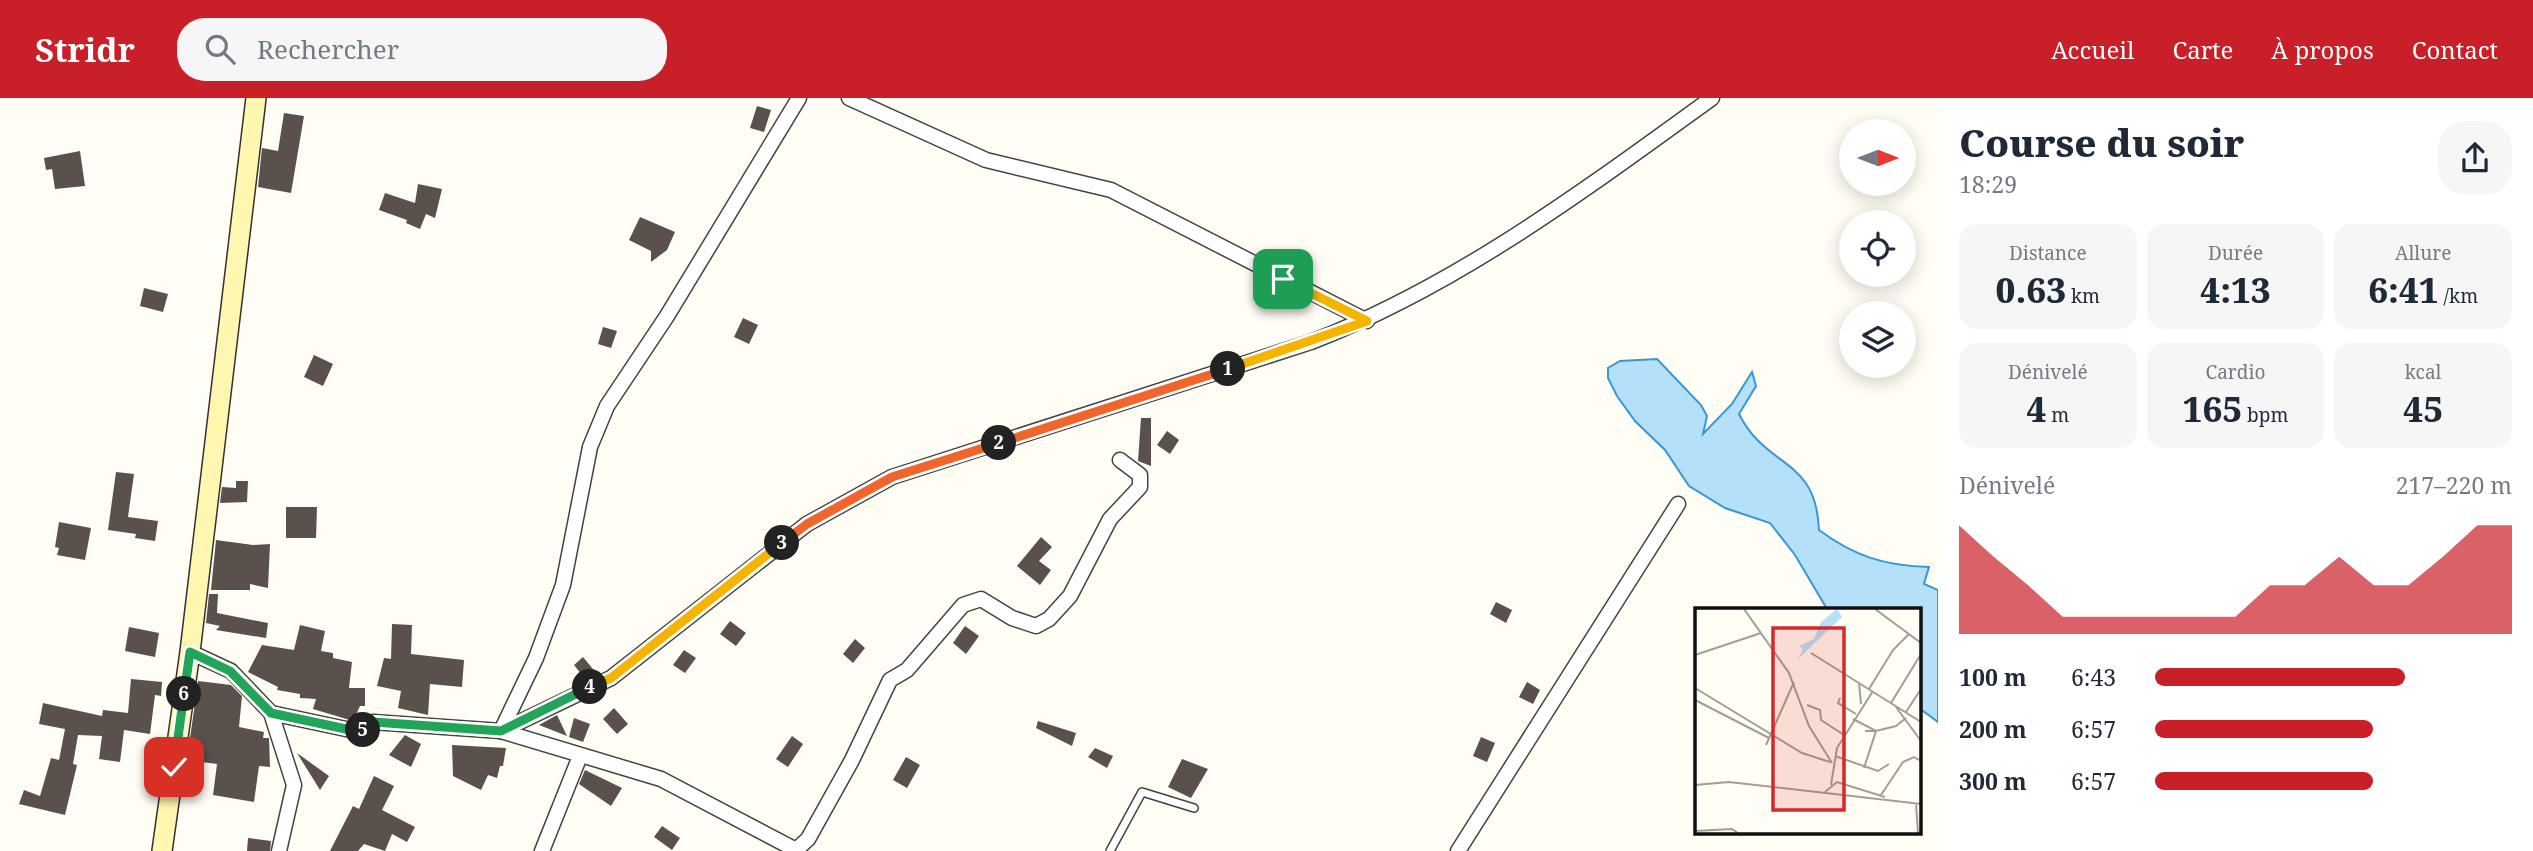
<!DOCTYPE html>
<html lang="fr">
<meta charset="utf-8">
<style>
body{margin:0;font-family:"Noto Serif",serif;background:#f6f6f7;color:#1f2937;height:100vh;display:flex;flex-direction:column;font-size:26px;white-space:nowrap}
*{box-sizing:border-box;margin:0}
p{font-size:23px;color:#747a83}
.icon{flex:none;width:38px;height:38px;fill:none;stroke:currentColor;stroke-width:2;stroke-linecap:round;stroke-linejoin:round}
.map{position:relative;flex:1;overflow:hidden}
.panel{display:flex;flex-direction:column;background:#fff;width:595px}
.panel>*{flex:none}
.needle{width:46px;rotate:90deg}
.controls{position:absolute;left:1839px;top:21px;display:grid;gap:14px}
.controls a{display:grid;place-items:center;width:77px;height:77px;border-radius:50%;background:#fff;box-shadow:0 4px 18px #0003;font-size:35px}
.pin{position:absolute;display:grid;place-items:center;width:60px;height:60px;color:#fff;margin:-30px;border-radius:14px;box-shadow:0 4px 10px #0006}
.km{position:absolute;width:35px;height:35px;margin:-18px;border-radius:50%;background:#222;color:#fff;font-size:19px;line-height:35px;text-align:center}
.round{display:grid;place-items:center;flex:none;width:74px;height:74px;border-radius:28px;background:#f6f6f7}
.overview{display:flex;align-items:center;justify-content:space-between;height:119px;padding:0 21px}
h1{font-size:38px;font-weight:800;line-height:52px}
.metrics{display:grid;grid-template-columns:repeat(3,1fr);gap:10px;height:119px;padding:7px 21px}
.metrics div{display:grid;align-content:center;border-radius:18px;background:#f6f6f7;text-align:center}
.metrics b{font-size:35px;font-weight:800}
.metrics small{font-size:19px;font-weight:400}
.metrics p{font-size:19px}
.chart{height:196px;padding:14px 21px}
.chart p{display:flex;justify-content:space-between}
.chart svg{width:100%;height:126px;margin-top:7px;fill:#c91f28;opacity:.7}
ul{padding:0 21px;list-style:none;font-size:23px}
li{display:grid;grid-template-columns:112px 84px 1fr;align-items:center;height:52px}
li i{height:18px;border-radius:9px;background:#c91f28}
header{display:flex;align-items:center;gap:42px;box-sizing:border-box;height:98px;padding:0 35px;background:#c91f28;color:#fff}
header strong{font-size:33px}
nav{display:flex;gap:38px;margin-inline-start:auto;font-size:24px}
.search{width:490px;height:63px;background:#f6f6f7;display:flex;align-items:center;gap:18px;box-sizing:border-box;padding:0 24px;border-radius:28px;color:#747a83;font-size:26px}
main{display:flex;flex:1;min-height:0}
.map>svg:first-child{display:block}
</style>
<header>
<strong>Stridr</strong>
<div class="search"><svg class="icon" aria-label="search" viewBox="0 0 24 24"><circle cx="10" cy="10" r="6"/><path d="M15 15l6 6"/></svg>Rechercher</div>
<nav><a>Accueil</a><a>Carte</a><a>À propos</a><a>Contact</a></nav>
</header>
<main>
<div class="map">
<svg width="1938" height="753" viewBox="0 0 1938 753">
<rect width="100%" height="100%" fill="#fffdf4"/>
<path fill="#b5e0f9" stroke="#3897d5" stroke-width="2" d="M1657,261L1701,307L1707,318L1703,336L1732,306L1752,274L1756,288L1739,316C1767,372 1816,358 1819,432C1854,458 1885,468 1929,469L1924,486L1938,492V624L1919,610V512L1827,511L1795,457L1770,425L1725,410L1689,388L1665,352L1635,323L1617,298L1608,280V270L1620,263Z"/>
<g fill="#5a514c">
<polygon points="757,8 771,12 764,34 750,30"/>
<polygon points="284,15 304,18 291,95 258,89 262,50 278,53"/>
<polygon points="80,53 85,88 55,91 52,71 46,72 44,60"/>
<polygon points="418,86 442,91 435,120 426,116 420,131 406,125 407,122 379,112 385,95 415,105"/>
<polygon points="640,119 675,134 667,152 651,164 651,153 629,142"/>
<polygon points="144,190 168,196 163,214 140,208"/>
<polygon points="743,220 758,227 749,246 734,239"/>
<polygon points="603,229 617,233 611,250 598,246"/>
<polygon points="314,257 333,266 323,288 304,279"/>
<polygon points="1141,320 1151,320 1151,368 1138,363"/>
<polygon points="1167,333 1179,342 1170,356 1157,347"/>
<polygon points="116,374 134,376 128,419 158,423 155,443 135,440 136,436 108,432"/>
<polygon points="236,383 248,383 247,404 220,405 222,389 236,390"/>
<polygon points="286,409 317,409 316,440 286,440"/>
<polygon points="59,424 91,430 85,462 57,457 59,450 55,449"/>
<polygon points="1041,439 1052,449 1039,463 1051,472 1040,487 1017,468"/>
<polygon points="216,442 253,447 270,446 268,490 250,486 250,492 211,492"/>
<polygon points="209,496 218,496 217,515 268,525 266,540 216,532 220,528 206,525"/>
<polygon points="1496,504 1512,512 1506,525 1490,516"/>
<polygon points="730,523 746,535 736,548 720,536"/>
<polygon points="392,526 412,527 411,556 464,562 462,589 430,586 428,617 398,610 401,593 377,588 384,560 391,561"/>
<polygon points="300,527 325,533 321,553 333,555 333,560 352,564 349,590 365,590 365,608 360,608 353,623 313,611 316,601 300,600 300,596 277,592 278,589 248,574 262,547 294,552"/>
<polygon points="965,528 979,538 966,556 953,545"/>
<polygon points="129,529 159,535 155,559 125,553"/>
<polygon points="855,541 865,550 853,565 843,556"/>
<polygon points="684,552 696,560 685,575 673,567"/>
<polygon points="583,559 597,576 586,582 574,567"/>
<polygon points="131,581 162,584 161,598 155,597 150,636 124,632 120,664 99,661 102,638 78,637 73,666 77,667 65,717 19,706 24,692 40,698 51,660 59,662 65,631 39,626 43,605 102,618 103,612 128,615"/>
<polygon points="198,583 231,587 242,598 239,629 264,634 263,640 269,640 270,669 259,668 254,704 213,697 217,666 187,662"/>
<polygon points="1527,584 1540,592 1533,606 1519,599"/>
<polygon points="614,610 628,626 617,636 603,621"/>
<polygon points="557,617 567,638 539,627"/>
<polygon points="574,620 590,626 583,644 569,639"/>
<polygon points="1038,623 1076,635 1072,648 1036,630"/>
<polygon points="405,637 421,646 411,669 389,657"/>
<polygon points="792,638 803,646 788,669 776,661"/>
<polygon points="1481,639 1495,645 1487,664 1473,658"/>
<polygon points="452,647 506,650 503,668 500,668 497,680 488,677 481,692 453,678"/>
<polygon points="1095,650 1113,658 1107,670 1088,659"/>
<polygon points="297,655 329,678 320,692"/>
<polygon points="906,659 920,667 907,690 893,682"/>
<polygon points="1182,661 1208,671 1191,700 1168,689"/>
<polygon points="585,672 622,690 611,708 579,686"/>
<polygon points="374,678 394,688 382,712 415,729 407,744 392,736 385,753 364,746 358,753 330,753 353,708 359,711"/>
<polygon points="662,728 680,740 672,752 654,739"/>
<polygon points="248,740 271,743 270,753 247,753"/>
</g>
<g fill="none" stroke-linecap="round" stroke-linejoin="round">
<defs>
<polyline id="lane" points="1110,753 1142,694 1194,710"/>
<g id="street">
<polyline points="849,0 986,62 1111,92 1367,223"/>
<polyline points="190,554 231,573 271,615 294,687 279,753"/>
<polyline points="271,615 360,634 373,624 501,633 661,681 798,753"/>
<path d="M501,633L611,580L807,426L892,379L1311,244C1457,188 1586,91 1712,0"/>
<polyline points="501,633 536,560 563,487 590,349 607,308 667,218 799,0"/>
<polyline points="796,752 808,741 852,662 890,582 907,572 963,507 981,501 1012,520 1036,528 1049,521 1070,498 1110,421 1140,389 1140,377 1120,362"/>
<polyline points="542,753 580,658"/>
<polyline points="1458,753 1678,406"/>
</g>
<polyline id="secondary" points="162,753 190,554 256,0"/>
</defs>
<use href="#lane" stroke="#434343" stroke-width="10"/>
<use href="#street" stroke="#434343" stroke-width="17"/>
<use href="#secondary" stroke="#323232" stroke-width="22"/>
<use href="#lane" stroke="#fff" stroke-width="7"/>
<use href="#street" stroke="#fff" stroke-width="14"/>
<use href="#secondary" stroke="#fff6af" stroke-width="19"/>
</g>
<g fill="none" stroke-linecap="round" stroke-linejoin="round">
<defs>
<polyline id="split-1" points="1228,271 1367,223 1283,181"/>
<polyline id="split-2" points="999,345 1228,271"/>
<polyline id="split-3" points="782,445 807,426 892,379 999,345"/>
<polyline id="split-4" points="590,589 611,580 782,445"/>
<polyline id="split-5" points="363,632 373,624 501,633 590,589"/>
<polyline id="split-6" points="184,596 190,554 230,573 271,615 360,634 363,632"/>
<polyline id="split-7" points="174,669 184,596"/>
</defs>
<use href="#split-1" stroke="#fff" stroke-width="14"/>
<use href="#split-2" stroke="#fff" stroke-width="14"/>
<use href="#split-3" stroke="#fff" stroke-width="14"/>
<use href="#split-4" stroke="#fff" stroke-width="14"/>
<use href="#split-5" stroke="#fff" stroke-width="14"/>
<use href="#split-6" stroke="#fff" stroke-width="14"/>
<use href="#split-7" stroke="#fff" stroke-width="14"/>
<use href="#split-1" stroke="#f5b400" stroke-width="9"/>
<use href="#split-2" stroke="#f0652b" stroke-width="9"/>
<use href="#split-3" stroke="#f0652b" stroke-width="9"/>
<use href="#split-4" stroke="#f5b400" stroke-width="9"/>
<use href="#split-5" stroke="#22a559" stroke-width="9"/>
<use href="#split-6" stroke="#22a559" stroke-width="9"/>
<use href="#split-7" stroke="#22a559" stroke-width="9"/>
</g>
<g transform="translate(1695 510)">
<rect width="226" height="226" fill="#fffdf4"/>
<path d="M142,1L147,9L103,51L108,41L104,38L119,31L126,14Z" fill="#b5e0f9"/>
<path fill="none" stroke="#9f9e99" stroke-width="2" d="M49,1L94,65L114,118L137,155M180,1L226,35M116,45L226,114M0,47L66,25M164,75L166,96M0,80L107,145L135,154M174,81L198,42L214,26M145,90L143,95L161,106M0,92L74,130M196,95L226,46M112,97L125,102L126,112L149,127M201,99L226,133M211,104L226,81M158,111L181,123L201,118L211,110M71,137L99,74M140,148L183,163L194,156M169,160L181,123H170M0,177L34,174L226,196M136,177L142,140L178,83M130,184L142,174L190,189M186,187L208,154L219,149L226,153M221,195L223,225M0,223L37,221L43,225"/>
<path fill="#d62828" fill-opacity="0.15" stroke="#d62828" stroke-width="3.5" d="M78,20H149V202H78Z"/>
<rect width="226" height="226" fill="none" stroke="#101010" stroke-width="3.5"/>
</g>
</svg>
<div class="controls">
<a><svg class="needle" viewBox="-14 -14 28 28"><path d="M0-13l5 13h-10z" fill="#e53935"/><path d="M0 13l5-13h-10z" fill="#747a83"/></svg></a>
<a><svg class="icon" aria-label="locate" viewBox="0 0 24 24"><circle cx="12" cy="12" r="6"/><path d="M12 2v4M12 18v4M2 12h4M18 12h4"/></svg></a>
<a><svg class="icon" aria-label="layers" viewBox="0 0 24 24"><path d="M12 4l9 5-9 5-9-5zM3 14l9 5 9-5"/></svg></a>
</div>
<div class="pin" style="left:1283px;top:181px;background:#1e9e55"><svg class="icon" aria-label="arrive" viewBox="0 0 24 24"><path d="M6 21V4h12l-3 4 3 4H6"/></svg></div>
<div class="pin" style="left:174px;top:669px;background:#d93025"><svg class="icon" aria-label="check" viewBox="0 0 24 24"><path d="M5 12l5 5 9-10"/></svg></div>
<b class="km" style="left:1228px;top:271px">1</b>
<b class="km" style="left:999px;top:345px">2</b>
<b class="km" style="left:782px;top:445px">3</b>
<b class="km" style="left:590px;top:589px">4</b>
<b class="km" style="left:363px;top:632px">5</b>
<b class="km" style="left:184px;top:596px">6</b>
</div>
<section class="panel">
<div class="overview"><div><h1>Course du soir</h1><p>18:29</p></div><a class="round"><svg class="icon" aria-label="share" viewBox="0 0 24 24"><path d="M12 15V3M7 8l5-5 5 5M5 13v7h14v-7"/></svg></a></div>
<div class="metrics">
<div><p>Distance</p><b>0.63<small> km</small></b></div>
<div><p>Durée</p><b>4:13</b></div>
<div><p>Allure</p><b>6:41<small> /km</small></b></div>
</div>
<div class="metrics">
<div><p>Dénivelé</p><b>4<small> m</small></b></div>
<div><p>Cardio</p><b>165<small> bpm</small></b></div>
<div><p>kcal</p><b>45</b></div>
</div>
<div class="chart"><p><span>Dénivelé</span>217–220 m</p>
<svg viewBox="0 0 160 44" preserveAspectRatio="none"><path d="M0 44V6L10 17L20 27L30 38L40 38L50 38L60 38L70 38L80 38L90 27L100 27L110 17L120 27L130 27L140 17L150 6L160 6V44z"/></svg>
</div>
<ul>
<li><b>100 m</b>6:43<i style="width:70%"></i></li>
<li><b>200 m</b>6:57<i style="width:61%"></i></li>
<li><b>300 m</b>6:57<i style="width:61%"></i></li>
</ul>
</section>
</main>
